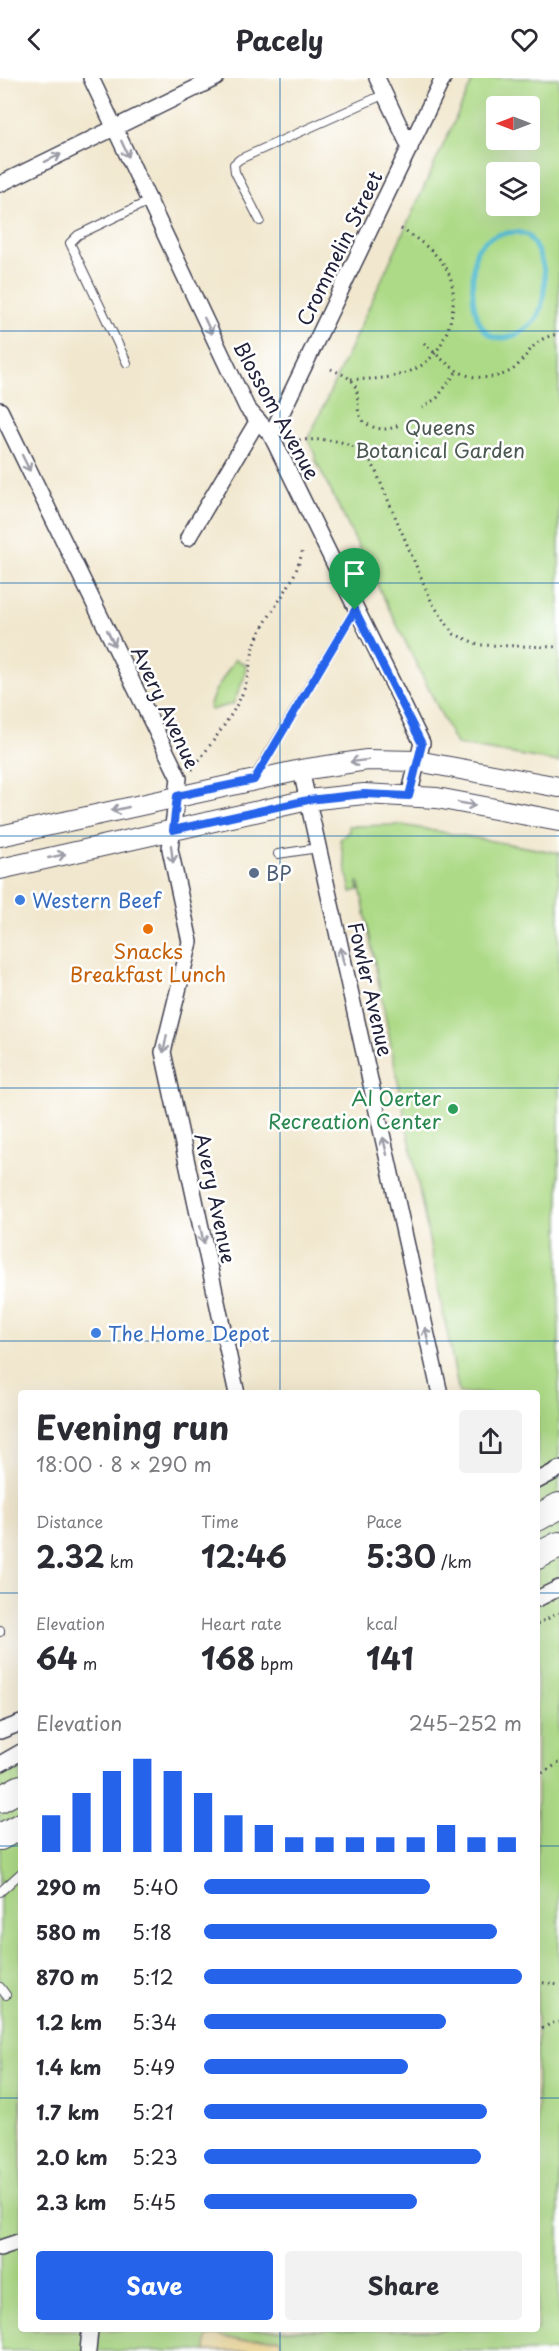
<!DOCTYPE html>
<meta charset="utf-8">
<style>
body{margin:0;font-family:"Playpen Sans",sans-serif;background:#f2f2f3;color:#2b2b33;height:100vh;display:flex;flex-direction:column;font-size:22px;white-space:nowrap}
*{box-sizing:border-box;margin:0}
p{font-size:20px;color:#7c7c81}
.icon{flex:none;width:33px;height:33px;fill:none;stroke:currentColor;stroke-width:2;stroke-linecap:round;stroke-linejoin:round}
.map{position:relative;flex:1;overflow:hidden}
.panel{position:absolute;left:18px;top:1312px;width:522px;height:942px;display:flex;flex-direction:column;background:#fff;border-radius:6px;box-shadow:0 6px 24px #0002}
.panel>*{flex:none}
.needle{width:39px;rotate:270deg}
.controls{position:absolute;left:486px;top:18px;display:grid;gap:12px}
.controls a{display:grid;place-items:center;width:54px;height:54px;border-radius:6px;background:#fff;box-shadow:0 6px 24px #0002;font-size:30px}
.pin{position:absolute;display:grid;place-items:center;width:51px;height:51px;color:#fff;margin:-62px -26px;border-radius:50% 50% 50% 0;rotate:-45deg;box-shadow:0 0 6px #0007}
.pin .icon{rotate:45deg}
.round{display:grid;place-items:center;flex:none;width:63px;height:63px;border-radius:6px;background:#f2f2f3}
.head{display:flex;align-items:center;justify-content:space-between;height:102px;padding:0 18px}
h1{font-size:33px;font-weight:700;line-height:45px}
.stats{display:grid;grid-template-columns:repeat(3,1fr);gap:9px;height:102px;padding:6px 18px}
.stats div{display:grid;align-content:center}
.stats b{font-size:30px;font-weight:700}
.stats small{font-size:16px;font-weight:400}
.stats p{font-size:16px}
.chart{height:168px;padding:12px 18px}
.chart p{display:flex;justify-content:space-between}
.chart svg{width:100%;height:108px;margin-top:6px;stroke:#2563eb;stroke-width:6}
.primary-button{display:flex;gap:12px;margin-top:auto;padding:12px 18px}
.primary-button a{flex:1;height:69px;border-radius:6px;background:#2563eb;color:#fff;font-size:24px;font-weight:700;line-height:69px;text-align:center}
.primary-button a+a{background:#f2f2f3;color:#2b2b33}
ul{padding:0 18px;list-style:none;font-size:20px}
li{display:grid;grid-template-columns:96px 72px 1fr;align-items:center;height:45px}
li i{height:15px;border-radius:8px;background:#2563eb}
header{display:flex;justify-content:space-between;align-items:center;height:78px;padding:0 18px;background:#fff;font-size:27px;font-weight:700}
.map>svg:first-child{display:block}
</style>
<header><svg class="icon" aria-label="back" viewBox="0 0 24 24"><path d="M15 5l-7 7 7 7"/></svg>Pacely<svg class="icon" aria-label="heart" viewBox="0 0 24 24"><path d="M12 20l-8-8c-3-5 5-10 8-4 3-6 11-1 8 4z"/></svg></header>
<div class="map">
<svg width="559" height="2273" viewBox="0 0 559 2273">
<rect width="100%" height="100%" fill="#fff"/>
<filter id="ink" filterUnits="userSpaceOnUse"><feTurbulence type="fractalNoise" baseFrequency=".0167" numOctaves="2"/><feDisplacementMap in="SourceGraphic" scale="12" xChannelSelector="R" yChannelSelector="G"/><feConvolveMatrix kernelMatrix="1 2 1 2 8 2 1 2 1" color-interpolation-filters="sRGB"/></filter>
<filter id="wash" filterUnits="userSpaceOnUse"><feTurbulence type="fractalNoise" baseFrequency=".008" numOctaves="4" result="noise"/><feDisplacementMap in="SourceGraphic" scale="24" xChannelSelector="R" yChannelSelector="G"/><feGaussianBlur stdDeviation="1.35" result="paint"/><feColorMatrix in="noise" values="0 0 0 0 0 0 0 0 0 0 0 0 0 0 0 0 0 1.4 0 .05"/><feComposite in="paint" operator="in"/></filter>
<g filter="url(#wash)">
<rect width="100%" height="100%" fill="#f1e7ce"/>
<g fill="#adda87" stroke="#687e61" stroke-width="1.5" fill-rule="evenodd">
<path d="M474,0H559V684L456,666L315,381V377L308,362ZM496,28H530V62H496ZM496,94H530V128H496Z"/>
<polygon points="235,581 246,587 244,600 233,626 211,632 209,629 215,613"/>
<polygon points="402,747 559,775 559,2273 0,2273 0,1695 21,1684 21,2252 537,2252 537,1316 459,1315 359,804 357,804 359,812 351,814 340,762 349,753 348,748"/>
</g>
<polygon fill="#eeda9e" stroke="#887e6c" stroke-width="1.5" points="218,2258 242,2263 258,2260 280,2261 282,2273 206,2273 207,2259"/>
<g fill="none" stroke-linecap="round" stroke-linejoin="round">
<path stroke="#54bcd2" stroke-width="5" d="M517,154L528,157C544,180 548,197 542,226C540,238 531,248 521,254C480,277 471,230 473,199C474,189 473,176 480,168C490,156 504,155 517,154Z"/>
</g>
</g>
<g filter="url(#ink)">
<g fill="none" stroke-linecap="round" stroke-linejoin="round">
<defs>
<g id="lane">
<polyline points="260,143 235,94 234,86 240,81 385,16"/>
<polyline points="127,285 70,165 78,157 149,123"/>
<polyline points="254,700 355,532"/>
<polyline points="278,776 318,770"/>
<polyline points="0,1552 0,1554"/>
<polyline points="0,1814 21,1795"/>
<polyline points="0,1909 6,1917"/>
</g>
<g id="street">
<polyline points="91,0 247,330 271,357 422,665 409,718"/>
<polyline points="377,0 410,70"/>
<polyline points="0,106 216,0"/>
<polyline points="0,332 179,700 170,771 190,864 163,974 237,1316"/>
<polyline points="271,357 443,0"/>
<polyline points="188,460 258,342"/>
<polyline points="301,692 440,1316"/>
<polyline points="537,1403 559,1391"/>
<polyline points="537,1521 559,1510"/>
<polyline points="0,1653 21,1645"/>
<polyline points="0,1686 21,1674"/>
<polyline points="0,2170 21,2163"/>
<polyline points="88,2273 90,2252"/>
</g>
<g id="secondary">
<polyline points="0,758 301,692 367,682 417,683 559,709"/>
<polyline points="0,791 308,722 364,716 437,720 559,743"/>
</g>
<g id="highway">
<polyline points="537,1440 559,1428"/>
<polyline points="537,1478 559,1467"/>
<polyline points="0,1721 21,1710"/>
<polyline points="0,1759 21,1748"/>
</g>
</defs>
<use href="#lane" stroke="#414051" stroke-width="10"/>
<use href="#street" stroke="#414051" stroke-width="18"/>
<use href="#secondary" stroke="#414051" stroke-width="22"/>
<use href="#highway" stroke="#414051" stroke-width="28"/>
<g stroke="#414051" stroke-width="3" stroke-dasharray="1.5 4.5" stroke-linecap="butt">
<path d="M424,265C434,274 445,285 456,292C472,303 503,302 517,288C532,272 534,260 559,256"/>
<path d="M331,291C337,294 348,298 352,303C365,319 347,341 376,350C385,352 391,351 399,347"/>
<path d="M351,301C376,302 406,300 426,284C449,266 460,223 449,196C443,179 415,158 399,150"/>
<polyline points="422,330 437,320 457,293"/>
<path d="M299,362C331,361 356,360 374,389L432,525L454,556L480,567L559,569"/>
<path d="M192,692C208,669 239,632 246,605C250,591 251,575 257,560C271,530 295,507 302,474"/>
<polyline points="537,1546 559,1535"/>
<polyline points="537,1698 559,1685"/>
<polyline points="537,1904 559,1907"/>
<polyline points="537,1954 550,1946 559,1944"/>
</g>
<use href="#lane" stroke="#fff" stroke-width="8"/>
<use href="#street" stroke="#fff" stroke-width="15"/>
<use href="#secondary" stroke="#fff" stroke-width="20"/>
<use href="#highway" stroke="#fff" stroke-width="26"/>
</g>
<defs><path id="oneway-shaft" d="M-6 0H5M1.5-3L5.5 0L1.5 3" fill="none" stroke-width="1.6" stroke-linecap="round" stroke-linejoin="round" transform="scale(1.5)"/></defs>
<g stroke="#9c9ca7">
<use href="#oneway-shaft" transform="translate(125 71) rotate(65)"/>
<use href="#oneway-shaft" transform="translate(53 80) rotate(-26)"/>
<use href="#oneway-shaft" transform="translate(208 248) rotate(65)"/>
<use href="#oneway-shaft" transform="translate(26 385) rotate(64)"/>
<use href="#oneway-shaft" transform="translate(111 560) rotate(64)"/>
<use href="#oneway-shaft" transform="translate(359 683) rotate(173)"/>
<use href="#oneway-shaft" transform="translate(467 726) rotate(10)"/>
<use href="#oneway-shaft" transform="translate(120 731) rotate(167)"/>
<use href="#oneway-shaft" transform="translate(172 776) rotate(83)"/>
<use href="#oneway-shaft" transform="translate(57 778) rotate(-13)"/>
<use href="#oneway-shaft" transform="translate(342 878) rotate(-103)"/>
<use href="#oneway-shaft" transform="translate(165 966) rotate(101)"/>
<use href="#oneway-shaft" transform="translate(385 1068) rotate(-103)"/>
<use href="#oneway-shaft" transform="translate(202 1157) rotate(78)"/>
<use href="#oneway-shaft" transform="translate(427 1258) rotate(-103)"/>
</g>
</g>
<g fill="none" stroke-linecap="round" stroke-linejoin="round" filter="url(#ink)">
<defs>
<polygon id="route" points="355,532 422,666 409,718 364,716 308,722 173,752 177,718 254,702"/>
</defs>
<use href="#route" stroke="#fff" stroke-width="12"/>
<use href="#route" stroke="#2563eb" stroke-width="8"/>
</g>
<path fill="none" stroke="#1f6fb2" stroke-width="1.5" stroke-opacity="0.55" d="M280,0V1316M0,253H559M0,505H559M0,758H559M0,1010H559M0,1263H559M0,1515H21M537,1515H559M0,1768H21M537,1768H559M0,2020H21M537,2020H559M280,2252V2273"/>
<circle fill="#5c6f8a" stroke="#fff" stroke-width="2" cx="254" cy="795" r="6"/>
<g fill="#3f7fe0" stroke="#fff" stroke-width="2">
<circle cx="20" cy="822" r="6"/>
<circle cx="96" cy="1255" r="6"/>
</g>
<circle fill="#e8710a" stroke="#fff" stroke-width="2" cx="148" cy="851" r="6"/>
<circle fill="#2e9e5b" stroke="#fff" stroke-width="2" cx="453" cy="1031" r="6"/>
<g text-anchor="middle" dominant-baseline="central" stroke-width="5" stroke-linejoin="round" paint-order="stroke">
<g font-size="20" fill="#22223b" stroke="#fff">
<text transform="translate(339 170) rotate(-64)">Crommelin Street</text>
<text transform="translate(277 332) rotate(61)">Blossom Avenue</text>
<text transform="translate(166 629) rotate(65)">Avery Avenue</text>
<text transform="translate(371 911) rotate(77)">Fowler Avenue</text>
<text transform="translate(216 1120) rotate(78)">Avery Avenue</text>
</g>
<g font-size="20" fill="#4c5952" stroke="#fff">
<text x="440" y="349">Queens<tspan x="440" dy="23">Botanical Garden</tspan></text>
</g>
<g font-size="20" fill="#4e5e75" stroke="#fff" text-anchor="start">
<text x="266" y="795">BP</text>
</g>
<g font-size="20" fill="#366cbe" stroke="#fff" text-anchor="start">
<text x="32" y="822">Western Beef</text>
<text x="108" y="1255">The Home Depot</text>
</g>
<g font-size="20" fill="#c56008" stroke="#fff">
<text x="148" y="873">Snacks<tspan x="148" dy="23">Breakfast Lunch</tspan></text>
</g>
<g font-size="20" fill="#27864d" stroke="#fff" text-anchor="end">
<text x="441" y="1020">Al Oerter<tspan x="441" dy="23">Recreation Center</tspan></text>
</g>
</g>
</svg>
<div class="controls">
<a><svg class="needle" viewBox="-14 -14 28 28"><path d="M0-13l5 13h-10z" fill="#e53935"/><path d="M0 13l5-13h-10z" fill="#7c7c81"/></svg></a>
<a><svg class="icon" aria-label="layers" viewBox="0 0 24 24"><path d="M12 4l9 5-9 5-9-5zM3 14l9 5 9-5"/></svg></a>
</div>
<div class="pin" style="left:355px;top:532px;background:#1e9e55"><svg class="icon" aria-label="arrive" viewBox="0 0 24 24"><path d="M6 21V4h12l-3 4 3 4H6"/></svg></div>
<section class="panel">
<div class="head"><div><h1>Evening run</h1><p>18:00 · 8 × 290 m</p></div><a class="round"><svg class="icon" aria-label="share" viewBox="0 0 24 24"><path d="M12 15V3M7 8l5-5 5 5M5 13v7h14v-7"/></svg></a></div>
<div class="stats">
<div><p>Distance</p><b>2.32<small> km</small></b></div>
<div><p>Time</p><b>12:46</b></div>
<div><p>Pace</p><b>5:30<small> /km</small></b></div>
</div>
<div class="stats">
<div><p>Elevation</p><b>64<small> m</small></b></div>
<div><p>Heart rate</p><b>168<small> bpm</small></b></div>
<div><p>kcal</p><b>141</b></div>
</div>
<div class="chart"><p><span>Elevation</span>245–252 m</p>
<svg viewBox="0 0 160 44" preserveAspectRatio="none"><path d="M5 44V29M15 44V20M25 44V11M35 44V6M45 44V11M55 44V20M65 44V29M75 44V33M85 44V38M95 44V38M105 44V38M115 44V38M125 44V38M135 44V33M145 44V38M155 44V38"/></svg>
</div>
<ul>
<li><b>290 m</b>5:40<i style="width:71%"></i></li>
<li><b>580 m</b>5:18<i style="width:92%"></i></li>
<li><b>870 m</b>5:12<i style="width:100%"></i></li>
<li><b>1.2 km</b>5:34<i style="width:76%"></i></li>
<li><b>1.4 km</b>5:49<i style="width:64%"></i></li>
<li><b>1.7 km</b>5:21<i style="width:89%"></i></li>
<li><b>2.0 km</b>5:23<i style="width:87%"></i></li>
<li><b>2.3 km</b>5:45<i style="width:67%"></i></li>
</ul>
<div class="primary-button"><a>Save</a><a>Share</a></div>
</section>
</div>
